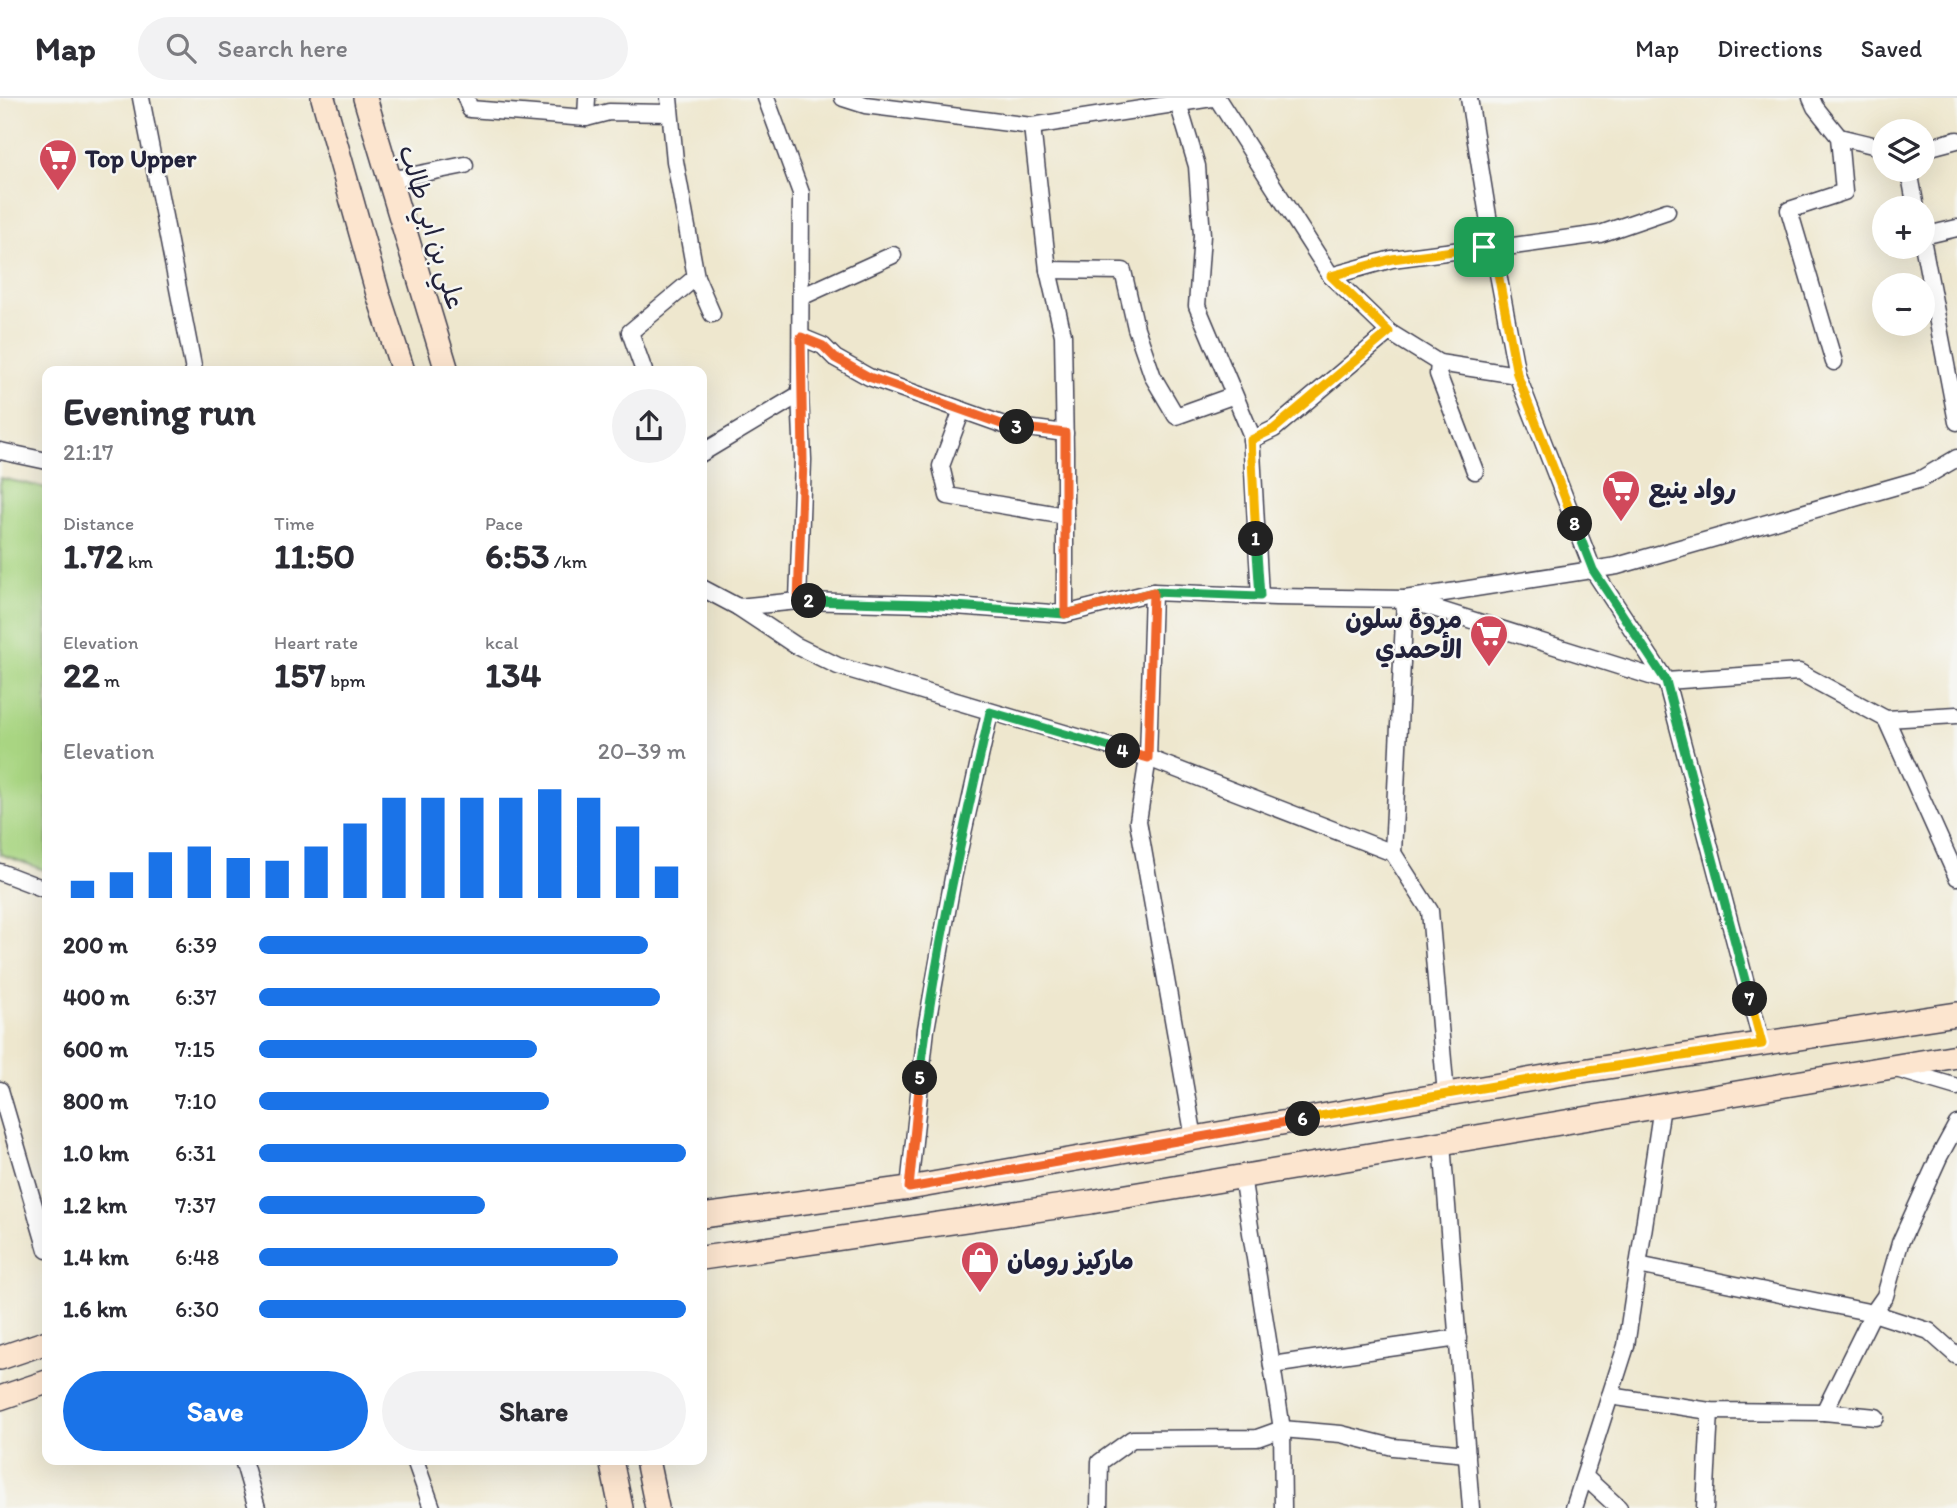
<!DOCTYPE html>
<meta charset="utf-8">
<style>
body{margin:0;font-family:Itim,"Playpen Sans Arabic",sans-serif;background:#f2f2f3;color:#2b2b33;height:100vh;display:flex;flex-direction:column;font-size:26px;white-space:nowrap}
*{box-sizing:border-box;margin:0}
p{font-size:23px;color:#7c7c81}
.icon{flex:none;width:38px;height:38px;fill:none;stroke:currentColor;stroke-width:2;stroke-linecap:round;stroke-linejoin:round}
.map{position:relative;flex:1;overflow:hidden}
.sheet{position:absolute;left:42px;top:268px;width:665px;height:1099px;display:flex;flex-direction:column;background:#fff;border-radius:14px;box-shadow:0 7px 28px #0002}
.sheet>*{flex:none}
.buttons{position:absolute;left:1872px;top:21px;display:grid;gap:14px}
.buttons a{display:grid;place-items:center;width:63px;height:63px;border-radius:50%;background:#fff;box-shadow:0 7px 28px #0002;font-size:35px}
.pin{position:absolute;display:grid;place-items:center;width:60px;height:60px;color:#fff;margin:-30px;border-radius:14px;box-shadow:0 4px 10px #0006}
.km{position:absolute;width:35px;height:35px;margin:-18px;border-radius:50%;background:#222;color:#fff;font-size:19px;line-height:35px;text-align:center}
.round{display:grid;place-items:center;flex:none;width:74px;height:74px;border-radius:37px;background:#f2f2f3}
.summary{display:flex;align-items:center;justify-content:space-between;height:119px;padding:0 21px}
h1{font-size:38px;font-weight:700;line-height:52px}
.stats{display:grid;grid-template-columns:repeat(3,1fr);gap:10px;height:119px;padding:7px 21px}
.stats div{display:grid;align-content:center}
.stats b{font-size:35px;font-weight:700}
.stats small{font-size:19px;font-weight:400}
.stats p{font-size:19px}
.chart{height:196px;padding:14px 21px}
.chart p{display:flex;justify-content:space-between}
.chart svg{width:100%;height:126px;margin-top:7px;stroke:#1a73e8;stroke-width:6}
.primary-button{display:flex;gap:14px;margin-top:auto;padding:14px 21px}
.primary-button a{flex:1;height:80px;border-radius:42px;background:#1a73e8;color:#fff;font-size:28px;font-weight:700;line-height:80px;text-align:center}
.primary-button a+a{background:#f2f2f3;color:#2b2b33}
ul{padding:0 21px;list-style:none;font-size:23px}
li{display:grid;grid-template-columns:112px 84px 1fr;align-items:center;height:52px}
li i{height:18px;border-radius:9px;background:#1a73e8}
header{display:flex;align-items:center;gap:42px;box-sizing:border-box;height:98px;padding:0 35px;background:#fff;border-bottom:2px solid #e1e1e2}
header strong{font-size:33px}
nav{display:flex;gap:38px;margin-inline-start:auto;font-size:24px}
.search{width:490px;height:63px;background:#f2f2f3;display:flex;align-items:center;gap:18px;box-sizing:border-box;padding:0 24px;border-radius:38px;color:#7c7c81;font-size:26px}
.map>svg:first-child{display:block}
</style>
<header>
<strong>Map</strong>
<div class="search"><svg class="icon" aria-label="search" viewBox="0 0 24 24"><circle cx="10" cy="10" r="6"/><path d="M15 15l6 6"/></svg>Search here</div>
<nav><a>Map</a><a>Directions</a><a>Saved</a></nav>
</header>
<div class="map">
<svg width="1957" height="1410" viewBox="0 0 1957 1410">
<rect width="100%" height="100%" fill="#f6f6f2"/>
<filter id="ink" filterUnits="userSpaceOnUse"><feTurbulence type="fractalNoise" baseFrequency=".0143" numOctaves="2"/><feDisplacementMap in="SourceGraphic" scale="14" xChannelSelector="R" yChannelSelector="G"/><feConvolveMatrix kernelMatrix="1 2 1 2 8 2 1 2 1" color-interpolation-filters="sRGB"/></filter>
<filter id="wash" filterUnits="userSpaceOnUse"><feTurbulence type="fractalNoise" baseFrequency=".00686" numOctaves="4" result="noise"/><feDisplacementMap in="SourceGraphic" scale="28" xChannelSelector="R" yChannelSelector="G"/><feGaussianBlur stdDeviation="1.57" result="paint"/><feColorMatrix in="noise" values="0 0 0 0 0 0 0 0 0 0 0 0 0 0 0 0 0 1.4 0 .05"/><feComposite in="paint" operator="in"/></filter>
<g filter="url(#wash)">
<rect width="100%" height="100%" fill="#eee7ce"/>
<polygon fill="#a9d582" stroke="#667c5e" stroke-width="2" points="0,380 47,390 47,773 0,756"/>
</g>
<g filter="url(#ink)">
<g fill="none" stroke-linecap="round" stroke-linejoin="round">
<defs>
<g id="street">
<polyline points="141,0 194,273"/>
<polyline points="466,0 470,11 586,20 609,14 669,15"/>
<polyline points="669,0 675,63 696,179 712,216"/>
<polyline points="766,0 801,95 800,296 803,362 798,503"/>
<polyline points="843,0 865,7 1032,28 1212,0"/>
<polyline points="1217,0 1331,178 1389,234 1439,265 1517,277"/>
<polyline points="1469,0 1493,149 1517,277 1593,472 1666,583 1762,946"/>
<polyline points="1811,0 1815,9 1839,39 1844,94 1789,112 1834,264"/>
<polyline points="1178,5 1197,68 1202,137 1197,208 1251,336 1260,498"/>
<polyline points="586,20 587,0"/>
<polyline points="1032,28 1048,172 1063,237 1065,354 1065,516"/>
<polyline points="1839,39 1885,50"/>
<polyline points="1923,51 1957,42"/>
<polyline points="1909,72 1916,110"/>
<polyline points="389,82 465,67"/>
<polyline points="1923,138 1957,130"/>
<polyline points="1923,146 1957,324"/>
<polyline points="1048,172 1123,173 1136,230 1153,279 1176,318 1229,299"/>
<polyline points="1331,178 1392,161 1484,149 1506,149 1600,136 1667,113"/>
<polyline points="801,199 893,157"/>
<polyline points="801,239 823,248 835,260 869,279 1004,327 1065,335"/>
<polyline points="1439,265 1438,276 1475,373"/>
<polyline points="644,273 630,234 696,179"/>
<polyline points="962,312 941,368 948,398 1065,418"/>
<polyline points="1251,342 1274,331 1389,234"/>
<polyline points="0,353 47,363"/>
<polyline points="702,355 800,296"/>
<polyline points="702,490 738,509 798,503 928,506 1065,516 1153,494 1276,499 1405,501 1617,468 1921,381 1957,360"/>
<polyline points="1153,494 1148,660 1138,723 1194,1040"/>
<polyline points="738,509 795,547 838,568 1148,660 1393,755 1430,813 1446,997"/>
<polyline points="1886,621 1957,779"/>
<polyline points="1393,755 1405,501 1666,583 1799,574 1886,621 1957,617"/>
<polyline points="0,774 47,792"/>
<polyline points="1896,971 1957,989"/>
<polyline points="0,992 47,1152"/>
<polyline points="1442,1045 1471,1410"/>
<polyline points="909,1090 926,931 953,780 990,614"/>
<polyline points="1638,1167 1873,1215 1929,1233 1957,1258"/>
<polyline points="1272,1267 1458,1240"/>
<polyline points="1610,1298 1710,1313 1824,1314 1873,1215 1885,1198 1900,1145 1939,1059 1957,1026"/>
<polyline points="1824,1314 1876,1319"/>
<polyline points="243,1362 257,1410"/>
<polyline points="415,1362 432,1410"/>
<polyline points="1585,1379 1619,1410"/>
<polyline points="1099,1410 1100,1364 1132,1341 1257,1340 1282,1331 1242,1078"/>
<polyline points="1283,1410 1282,1331 1341,1336 1393,1349 1467,1356"/>
<polyline points="1574,1410 1626,1248 1662,1008"/>
<polyline points="1705,1410 1710,1313"/>
</g>
<g id="secondary">
<polyline points="323,0 378,196 403,273"/>
<polyline points="365,0 447,273"/>
<polyline points="702,1118 909,1090 1562,976 1957,916"/>
<polyline points="702,1160 1091,1104 1957,958"/>
<polyline points="0,1260 47,1244"/>
<polyline points="0,1300 47,1284"/>
<polyline points="611,1362 621,1410"/>
<polyline points="647,1362 657,1410"/>
</g>
</defs>
<use href="#street" stroke="#414051" stroke-width="19"/>
<use href="#secondary" stroke="#414051" stroke-width="26"/>
<use href="#street" stroke="#fff" stroke-width="16"/>
<use href="#secondary" stroke="#fce5cf" stroke-width="23"/>
</g>
</g>
<g fill="none" stroke-linecap="round" stroke-linejoin="round" filter="url(#ink)">
<defs>
<polyline id="split-1" points="1256,441 1251,342 1274,331 1389,234 1331,178 1392,161 1484,149"/>
<polyline id="split-2" points="809,503 928,506 1065,516 1153,494 1260,498 1256,441"/>
<polyline id="split-3" points="809,503 798,503 803,362 801,239 823,248 835,260 869,279 1004,327 1017,329"/>
<polyline id="split-4" points="1017,329 1065,335 1065,516 1153,494 1148,660 1123,653"/>
<path id="split-5" d="M920,980C934,857 963,735 990,614L1123,653"/>
<polyline id="split-6" points="920,980 909,1090 1303,1021"/>
<polyline id="split-7" points="1303,1021 1563,976 1762,946 1750,901"/>
<polyline id="split-8" points="1575,426 1593,472 1666,583 1750,901"/>
<polyline id="split-9" points="1484,149 1493,149 1517,276 1575,426"/>
</defs>
<use href="#split-1" stroke="#fff" stroke-width="14"/>
<use href="#split-2" stroke="#fff" stroke-width="14"/>
<use href="#split-3" stroke="#fff" stroke-width="14"/>
<use href="#split-4" stroke="#fff" stroke-width="14"/>
<use href="#split-5" stroke="#fff" stroke-width="14"/>
<use href="#split-6" stroke="#fff" stroke-width="14"/>
<use href="#split-7" stroke="#fff" stroke-width="14"/>
<use href="#split-8" stroke="#fff" stroke-width="14"/>
<use href="#split-9" stroke="#fff" stroke-width="14"/>
<use href="#split-1" stroke="#f5b400" stroke-width="9"/>
<use href="#split-2" stroke="#22a559" stroke-width="9"/>
<use href="#split-3" stroke="#f0652b" stroke-width="9"/>
<use href="#split-4" stroke="#f0652b" stroke-width="9"/>
<use href="#split-5" stroke="#22a559" stroke-width="9"/>
<use href="#split-6" stroke="#f0652b" stroke-width="9"/>
<use href="#split-7" stroke="#f5b400" stroke-width="9"/>
<use href="#split-8" stroke="#22a559" stroke-width="9"/>
<use href="#split-9" stroke="#f5b400" stroke-width="9"/>
</g>
<defs>
<symbol id="supermarket-pin" viewBox="-11 -11 22 30"><path d="M0 17L-7.5 6A9.5 9.5 0 1 1 7.5 6Z" fill="#d1495b" stroke="#f6f6f2"/><path d="M-6-5.5h2.5l.6 2H6L4.5 2H-2.5L-4.4-4H-6ZM-1.5 3.2a1.3 1.3 0 1 0 .1 0ZM3 3.2a1.3 1.3 0 1 0 .1 0Z" fill="#fff"/></symbol>
<symbol id="shop-pin" viewBox="-11 -11 22 30"><path d="M0 17L-7.5 6A9.5 9.5 0 1 1 7.5 6Z" fill="#d1495b" stroke="#f6f6f2"/><path d="M-5-2.5h2.3a2.7 3.5 0 0 1 5.4 0H5L5.5 6h-11ZM-1.5-2.5h3a1.5 2.3 0 0 0-3 0Z" fill="#fff"/></symbol>
</defs>
<g fill-rule="evenodd">
<use href="#supermarket-pin" x="36" y="38" width="44" height="60"/>
<use href="#supermarket-pin" x="1599" y="369" width="44" height="60"/>
<use href="#supermarket-pin" x="1467" y="514" width="44" height="60"/>
<use href="#shop-pin" x="958" y="1140" width="44" height="60"/>
</g>
<g text-anchor="middle" dominant-baseline="central" stroke-width="5" stroke-linejoin="round" paint-order="stroke">
<g font-size="26" font-weight="bold" fill="#22223b" stroke="#f6f6f2" text-anchor="start">
<text x="85" y="60">Top Upper</text>
<text x="1648" y="391">رواد ينبع</text>
<text x="1462" y="521" text-anchor="end">مروة سلون<tspan x="1462" dy="30">الأحمدي</tspan></text>
<text x="1007" y="1162">ماركيز رومان</text>
</g>
<g font-size="26" fill="#22223b" stroke="#f6f6f2">
<text transform="translate(432 129) rotate(73)">علي بن ابي طالب</text>
</g>
</g>
</svg>
<div class="buttons">
<a><svg class="icon" aria-label="layers" viewBox="0 0 24 24"><path d="M12 4l9 5-9 5-9-5zM3 14l9 5 9-5"/></svg></a>
<a>+</a>
<a>−</a>
</div>
<div class="pin" style="left:1484px;top:149px;background:#1e9e55"><svg class="icon" aria-label="arrive" viewBox="0 0 24 24"><path d="M6 21V4h12l-3 4 3 4H6"/></svg></div>
<b class="km" style="left:1256px;top:441px">1</b>
<b class="km" style="left:809px;top:503px">2</b>
<b class="km" style="left:1017px;top:329px">3</b>
<b class="km" style="left:1123px;top:653px">4</b>
<b class="km" style="left:920px;top:980px">5</b>
<b class="km" style="left:1303px;top:1021px">6</b>
<b class="km" style="left:1750px;top:901px">7</b>
<b class="km" style="left:1575px;top:426px">8</b>
<section class="sheet">
<div class="summary"><div><h1>Evening run</h1><p>21:17</p></div><a class="round"><svg class="icon" aria-label="share" viewBox="0 0 24 24"><path d="M12 15V3M7 8l5-5 5 5M5 13v7h14v-7"/></svg></a></div>
<div class="stats">
<div><p>Distance</p><b>1.72<small> km</small></b></div>
<div><p>Time</p><b>11:50</b></div>
<div><p>Pace</p><b>6:53<small> /km</small></b></div>
</div>
<div class="stats">
<div><p>Elevation</p><b>22<small> m</small></b></div>
<div><p>Heart rate</p><b>157<small> bpm</small></b></div>
<div><p>kcal</p><b>134</b></div>
</div>
<div class="chart"><p><span>Elevation</span>20–39 m</p>
<svg viewBox="0 0 160 44" preserveAspectRatio="none"><path d="M5 44V38M15 44V35M25 44V28M35 44V26M45 44V30M55 44V31M65 44V26M75 44V18M85 44V9M95 44V9M105 44V9M115 44V9M125 44V6M135 44V9M145 44V19M155 44V33"/></svg>
</div>
<ul>
<li><b>200 m</b>6:39<i style="width:91%"></i></li>
<li><b>400 m</b>6:37<i style="width:94%"></i></li>
<li><b>600 m</b>7:15<i style="width:65%"></i></li>
<li><b>800 m</b>7:10<i style="width:68%"></i></li>
<li><b>1.0 km</b>6:31<i style="width:100%"></i></li>
<li><b>1.2 km</b>7:37<i style="width:53%"></i></li>
<li><b>1.4 km</b>6:48<i style="width:84%"></i></li>
<li><b>1.6 km</b>6:30<i style="width:100%"></i></li>
</ul>
<div class="primary-button"><a>Save</a><a>Share</a></div>
</section>
</div>
